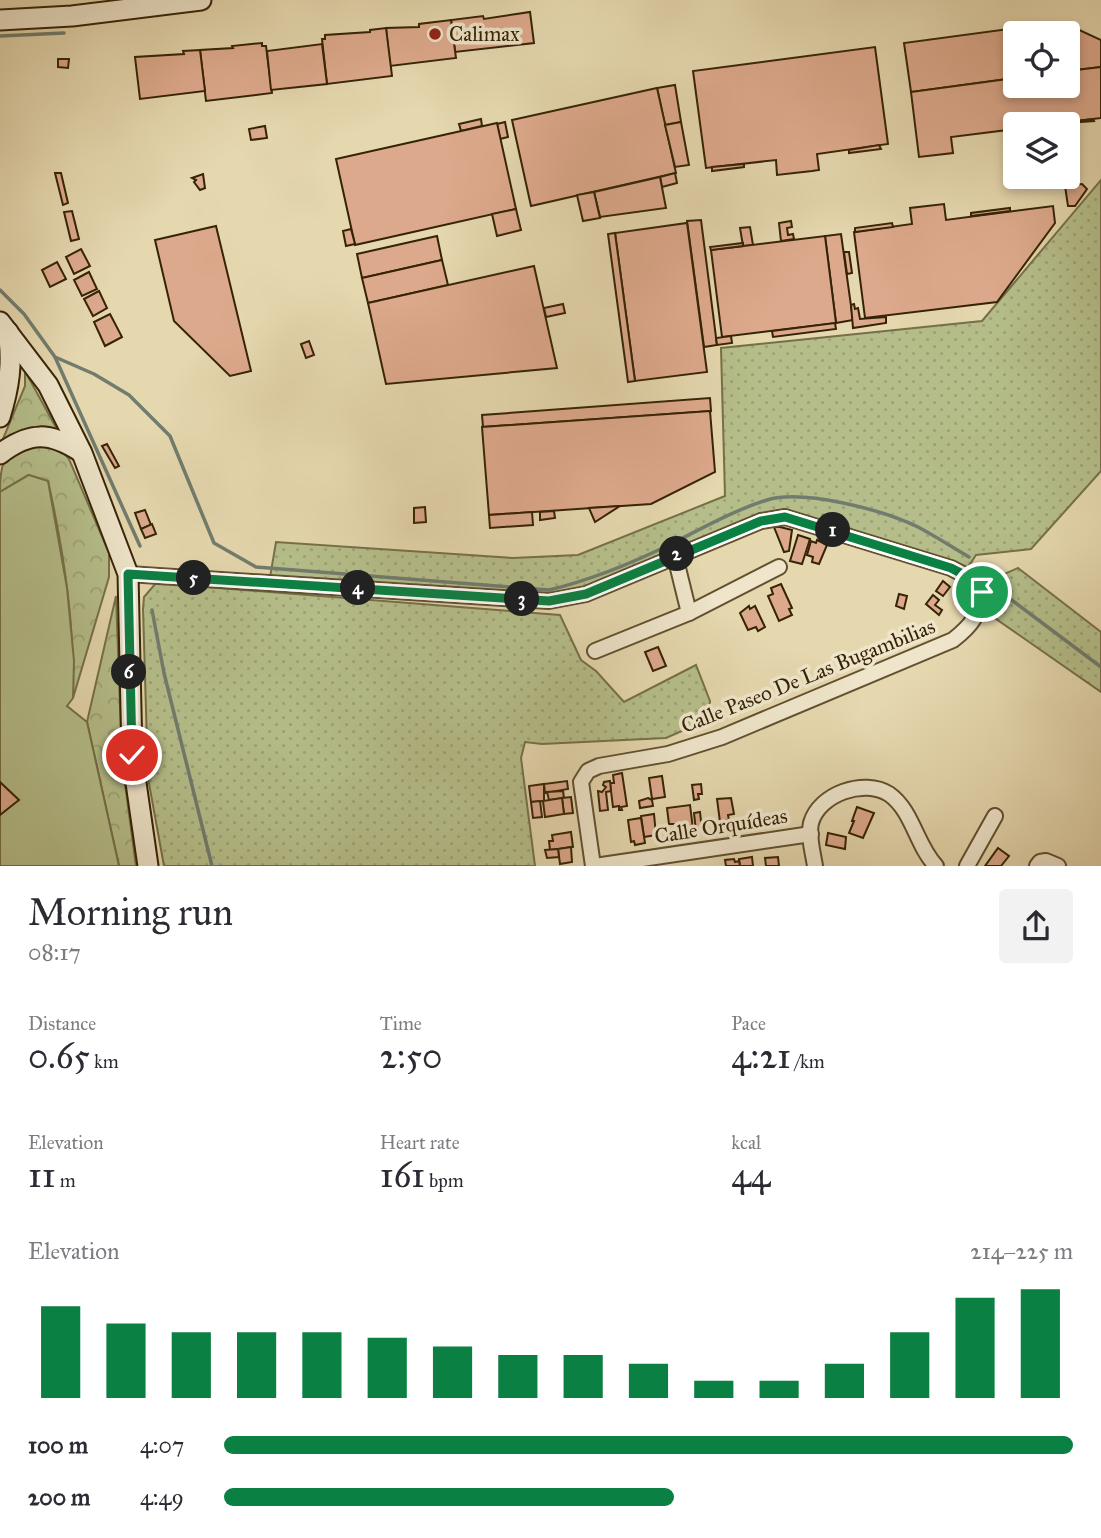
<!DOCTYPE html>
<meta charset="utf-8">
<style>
body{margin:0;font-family:"IM FELL Great Primer",serif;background:#f2f2f3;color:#2b2b33;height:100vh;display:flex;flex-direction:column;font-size:26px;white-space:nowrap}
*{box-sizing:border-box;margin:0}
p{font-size:23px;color:#7c7c81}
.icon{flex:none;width:38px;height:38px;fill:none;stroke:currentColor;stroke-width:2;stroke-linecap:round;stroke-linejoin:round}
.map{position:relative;height:866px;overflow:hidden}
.drawer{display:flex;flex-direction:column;background:#fff;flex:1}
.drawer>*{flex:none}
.fabs{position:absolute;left:1003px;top:21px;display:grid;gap:14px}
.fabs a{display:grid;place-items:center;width:77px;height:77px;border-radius:7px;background:#fff;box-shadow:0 4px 10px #0003;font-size:35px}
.pin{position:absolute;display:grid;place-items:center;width:60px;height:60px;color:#fff;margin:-30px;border:4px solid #fff;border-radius:50%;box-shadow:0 2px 7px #0007}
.km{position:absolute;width:35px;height:35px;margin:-18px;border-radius:50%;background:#222;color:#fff;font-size:19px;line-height:35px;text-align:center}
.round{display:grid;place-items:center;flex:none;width:74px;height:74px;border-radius:7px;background:#f2f2f3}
.summary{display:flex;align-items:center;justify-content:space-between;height:119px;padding:0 28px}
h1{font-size:38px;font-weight:600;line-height:52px}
.figures{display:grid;grid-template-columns:repeat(3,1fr);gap:10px;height:119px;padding:7px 28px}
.figures div{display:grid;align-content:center}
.figures b{font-size:35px;font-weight:600}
.figures small{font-size:19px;font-weight:400}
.figures p{font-size:19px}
.chart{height:196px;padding:14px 28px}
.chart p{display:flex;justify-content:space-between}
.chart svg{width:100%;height:126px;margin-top:7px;stroke:#0b8043;stroke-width:6}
ul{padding:0 28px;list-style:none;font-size:23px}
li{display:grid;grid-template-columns:112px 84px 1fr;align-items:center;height:52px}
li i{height:18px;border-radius:9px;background:#0b8043}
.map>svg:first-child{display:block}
</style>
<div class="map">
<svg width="1101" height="866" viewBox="0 0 1101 866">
<defs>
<pattern id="grass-dots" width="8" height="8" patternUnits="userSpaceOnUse" patternTransform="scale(1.75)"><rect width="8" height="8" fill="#b5be8a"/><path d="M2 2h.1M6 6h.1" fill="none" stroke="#9ca376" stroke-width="1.8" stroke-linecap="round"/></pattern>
<pattern id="park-crowns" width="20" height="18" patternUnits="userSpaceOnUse" patternTransform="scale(1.75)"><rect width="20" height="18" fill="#b5be8a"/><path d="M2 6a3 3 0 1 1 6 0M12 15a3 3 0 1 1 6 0" fill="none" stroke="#9ca376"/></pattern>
</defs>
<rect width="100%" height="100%" fill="#e5d7ae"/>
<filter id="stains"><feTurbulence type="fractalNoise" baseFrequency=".00286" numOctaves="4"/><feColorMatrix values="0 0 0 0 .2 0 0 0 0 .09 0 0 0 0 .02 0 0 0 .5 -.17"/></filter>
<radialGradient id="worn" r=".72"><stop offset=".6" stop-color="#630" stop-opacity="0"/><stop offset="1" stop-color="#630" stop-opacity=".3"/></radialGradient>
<g fill="url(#grass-dots)" stroke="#767048" stroke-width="2">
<polygon points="1101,180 1101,471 1031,549 976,555 963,575 784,517 549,601 269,583 276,542 513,558 578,555 725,496 721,348 982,321"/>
<polygon points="1018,568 1101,632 1101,692 986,612 986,582"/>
<polygon points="156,583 560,615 581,660 596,671 624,702 696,665 710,701 707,720 666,738 542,744 525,742 521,758 535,866 164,866 148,778 143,609 144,597"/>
</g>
<g fill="url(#park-crowns)" stroke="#767048" stroke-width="2">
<polygon points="25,371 60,435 0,446 25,386"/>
<path d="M26,444L59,448L69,459L109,553V577L73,698C75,625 64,552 48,481L28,475L0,492C0,466 1,457 26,444Z"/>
<polygon points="116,596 122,761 136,866 119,866 87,722"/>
</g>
<polygon fill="#b5be8a" stroke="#767048" stroke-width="2" points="29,475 48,481 67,588 74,661 73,698 67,706 87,722 119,866 0,866 0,492"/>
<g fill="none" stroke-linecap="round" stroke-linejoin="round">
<g stroke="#717c6e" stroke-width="3.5">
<polyline points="0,36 64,33"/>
<path d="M0,290L24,314L55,357L94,374L129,395L170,436L214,543L256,567L549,590C591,580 630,564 669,545C701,529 732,511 767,500C804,489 883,510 918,527C935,536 952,547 969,557"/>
<polyline points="55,357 140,546"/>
<polyline points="997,589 1101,667"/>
<polyline points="152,610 164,673 212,866"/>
</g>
</g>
<g fill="#dda98c" stroke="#362306" stroke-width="2">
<polygon points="530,12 534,43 455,52 451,20 483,16 484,19"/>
<polygon points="451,20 456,58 390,66 386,28 419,27 419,24"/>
<polygon points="1062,22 1101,40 1101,67 1068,71 1068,33 1015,33 1015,78 911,92 904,43"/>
<polygon points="386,28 392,76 327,84 322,39 325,39 325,35 370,32 370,30"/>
<polygon points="262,43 262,46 266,46 272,93 206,101 200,50 233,48 232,46"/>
<polygon points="322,44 327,84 271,90 267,51"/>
<polygon points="875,47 888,144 817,154 819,170 812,171 777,175 776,160 706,168 693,71"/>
<polygon points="200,50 205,91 140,99 135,57 184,54 183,51"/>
<polygon points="58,59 69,59 68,68 58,67"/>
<polygon points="1101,67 1101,118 1051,124 1015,124 1015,129 951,137 953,153 919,157 911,92 1015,78 1015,86 1068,86 1068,71"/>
<polygon points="675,85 681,122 665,125 657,88"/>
<polygon points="657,88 676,173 531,206 512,120"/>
<polygon points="481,119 482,126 461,131 459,124"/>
<polygon points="1093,119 1094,121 1051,124"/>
<polygon points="505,122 508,137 500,139 497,124"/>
<polygon points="681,122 689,165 675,167 665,125"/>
<polygon points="497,123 516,209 355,245 336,159"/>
<polygon points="265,126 267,138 251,140 249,129"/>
<polygon points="879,145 881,149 849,153 849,150"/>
<polygon points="744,164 744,167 712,171 712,167"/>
<polygon points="55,173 61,173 68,203 63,205"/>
<polygon points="675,173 677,183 662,187 660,177"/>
<polygon points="203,174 205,188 200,190 194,182 196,180 192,178"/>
<polygon points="660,177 666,208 600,217 594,192"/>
<polygon points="1082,184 1087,189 1075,206 1068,206 1065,186"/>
<polygon points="594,192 600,218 583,221 577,195"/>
<polygon points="944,204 946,220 1053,206 1055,223 997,302 865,318 854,232 912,224 910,208"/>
<polygon points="1010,208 1010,211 971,216 971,213"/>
<polygon points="516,209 521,230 497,236 492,214"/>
<polygon points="72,211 79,239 71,241 64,212"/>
<polygon points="701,220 717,345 704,347 687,221"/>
<polygon points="791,221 792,227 787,228 788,235 793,234 794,239 781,241 779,223"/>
<polygon points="687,223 707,372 635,381 615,233"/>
<polygon points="892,223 893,227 855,232 855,228"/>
<polygon points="216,226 251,371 230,376 174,321 155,240"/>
<polygon points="750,227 753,245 743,246 740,228"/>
<polygon points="351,229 355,244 346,246 343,231"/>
<polygon points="615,233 635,381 628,382 608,234"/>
<polygon points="841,234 853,320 836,323 825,236"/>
<polygon points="437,236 442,260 362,278 357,254"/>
<polygon points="825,236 836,323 722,337 711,250"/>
<polygon points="743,243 743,246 711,250 710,247"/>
<polygon points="81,249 90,266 74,274 66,257"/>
<polygon points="844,252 849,252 852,273 847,274"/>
<polygon points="442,260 448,285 368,303 362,278"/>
<polygon points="57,262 66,279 50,287 42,270"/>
<polygon points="534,266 557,368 386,384 368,303"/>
<polygon points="89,272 97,289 82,296 74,280"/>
<polygon points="99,291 107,308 93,316 84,299"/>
<polygon points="563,304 565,313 546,317 544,308"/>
<polygon points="854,304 855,309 858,308 860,319 886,317 886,323 853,328 851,305"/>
<polygon points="110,314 122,337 105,346 94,322"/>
<polygon points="835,323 836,329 773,337 772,331"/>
<polygon points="731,336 732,343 717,345 716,338"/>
<polygon points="309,341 314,355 306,358 301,344"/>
<polygon points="710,398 711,411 483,427 482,415"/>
<polygon points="710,411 715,472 651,504 489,515 482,427"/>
<polygon points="107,444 119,466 115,468 102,446"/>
<polygon points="620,506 595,522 589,508"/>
<polygon points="425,507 426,522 414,523 414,508"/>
<polygon points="145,510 151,525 141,529 135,513"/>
<polygon points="554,511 555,518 540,520 540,512"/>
<polygon points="532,512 533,525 490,528 489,515"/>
<polygon points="152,524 156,534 145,538 141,529"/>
<polygon points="774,527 780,527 792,530 789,551 784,552"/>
<polygon points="798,535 810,539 802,564 790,561"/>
<polygon points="817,540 827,545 819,564 812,562 813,557 807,555 811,541 816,543"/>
<polygon points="943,581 950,587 943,596 936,591"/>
<polygon points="781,584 792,608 789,609 792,615 779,621 768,596 773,594 771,588"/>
<polygon points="899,594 907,596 904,609 896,606"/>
<polygon points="933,595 939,600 935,605 942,610 939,615 926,604"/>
<polygon points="749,606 750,609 755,606 765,627 758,631 756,627 748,630 740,613"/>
<polygon points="658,647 666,666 653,671 645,652"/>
<polygon points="622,773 627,806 621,807 622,810 619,810 619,806 613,807 610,783 614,783 613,775"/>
<polygon points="662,776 665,797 652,799 649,778"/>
<polygon points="567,781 568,789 545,793 544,784"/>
<polygon points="610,781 611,791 606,792 608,810 600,811 598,791 602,792 606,787 603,785 604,782"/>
<polygon points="0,782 19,800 0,815"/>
<polygon points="544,784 544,801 531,802 529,786"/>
<polygon points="701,784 702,794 698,794 699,799 694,800 692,785"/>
<polygon points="563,791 564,798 549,800 547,792"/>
<polygon points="571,797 573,813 564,814 562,798"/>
<polygon points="562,798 564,814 545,817 543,801"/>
<polygon points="648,798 652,800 653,806 640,808 639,801"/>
<polygon points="731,798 734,814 728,815 729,820 720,822 717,799"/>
<polygon points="540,801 542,817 533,818 531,802"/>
<polygon points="690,805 694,837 678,839 675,824 669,824 667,808"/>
<polygon points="857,807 874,813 863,838 849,833 854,821 852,821"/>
<polygon points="700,812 702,830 696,831 694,813"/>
<polygon points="654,814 656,835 644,837 641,816"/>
<polygon points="641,818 645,843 635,845 634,841 631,842 628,820"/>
<polygon points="571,832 573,847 550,850 549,841 553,841 552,835"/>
<polygon points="828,833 846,837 845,849 826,845"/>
<polygon points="571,847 572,862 560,864 558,849"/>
<polygon points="998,848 1009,856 1001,866 985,866"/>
<polygon points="558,849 559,857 547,858 545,850"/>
<polygon points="752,857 753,866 740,866 739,859"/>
<polygon points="778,857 779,866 766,866 765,858"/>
<polygon points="734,859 735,862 739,861 740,866 726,866 725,860"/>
</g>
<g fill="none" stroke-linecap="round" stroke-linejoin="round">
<defs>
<g id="street">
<polyline points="675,556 689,613"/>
<path d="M128,574L549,601L586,594L761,521L785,517L951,568L972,579L982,592C978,617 972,625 953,640L722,737L668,754L599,766L588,771L581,782L593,866"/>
<polyline points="595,651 689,613 779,567"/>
<polyline points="595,866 811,834"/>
<path d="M815,866C813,853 808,836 811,823C819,794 864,778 889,794C913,811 916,845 936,866"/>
<polyline points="967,866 995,816"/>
<polyline points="1037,866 1040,862 1046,861 1058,866"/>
</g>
<g id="secondary">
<polyline points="0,20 72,16 201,0"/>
<polyline points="0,322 48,385 82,453 128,574 132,755 148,866"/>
<path d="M0,417C9,388 13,363 8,332"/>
<path d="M0,454C30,431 50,432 81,452"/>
</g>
</defs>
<use href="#street" stroke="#625030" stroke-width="18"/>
<use href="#secondary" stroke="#362306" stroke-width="23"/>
<use href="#street" stroke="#eee5ca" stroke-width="14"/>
<use href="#secondary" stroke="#eee5ca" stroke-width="19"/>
</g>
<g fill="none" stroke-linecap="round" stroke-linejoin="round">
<defs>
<polyline id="route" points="132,755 128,574 549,601 586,594 761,521 785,517 951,568 972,579 982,592"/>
</defs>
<use href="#route" stroke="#fff" stroke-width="14"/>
<use href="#route" stroke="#0b8043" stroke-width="9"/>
</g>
<circle fill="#8f2418" stroke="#eee5ca" stroke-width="2.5" cx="435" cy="34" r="7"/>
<g text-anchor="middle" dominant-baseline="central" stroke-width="7" stroke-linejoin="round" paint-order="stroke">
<g font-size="21" fill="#362306" stroke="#eee5ca" text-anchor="start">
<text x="449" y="34">Calimax</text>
</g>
<g font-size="21" fill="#362306" stroke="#eee5ca">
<text transform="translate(808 676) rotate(-22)">Calle Paseo De Las Bugambilias</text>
<text transform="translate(721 826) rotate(-9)">Calle Orquídeas</text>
</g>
</g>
<rect width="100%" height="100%" filter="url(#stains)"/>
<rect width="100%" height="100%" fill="url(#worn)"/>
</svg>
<div class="fabs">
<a><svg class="icon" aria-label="locate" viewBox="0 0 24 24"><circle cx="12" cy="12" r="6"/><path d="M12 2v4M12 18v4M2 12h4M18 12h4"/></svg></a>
<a><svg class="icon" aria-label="layers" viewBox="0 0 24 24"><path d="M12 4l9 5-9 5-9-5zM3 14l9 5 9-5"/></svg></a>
</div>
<div class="pin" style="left:982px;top:592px;background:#1e9e55"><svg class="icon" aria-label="arrive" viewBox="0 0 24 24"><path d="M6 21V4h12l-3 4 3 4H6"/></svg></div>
<div class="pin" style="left:132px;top:755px;background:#d93025"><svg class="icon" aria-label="check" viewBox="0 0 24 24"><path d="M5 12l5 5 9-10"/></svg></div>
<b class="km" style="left:833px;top:530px">1</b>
<b class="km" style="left:677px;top:554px">2</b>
<b class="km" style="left:522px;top:599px">3</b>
<b class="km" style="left:358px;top:588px">4</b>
<b class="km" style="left:194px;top:578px">5</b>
<b class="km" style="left:129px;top:672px">6</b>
</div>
<section class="drawer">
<div class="summary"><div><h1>Morning run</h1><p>08:17</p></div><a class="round"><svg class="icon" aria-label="share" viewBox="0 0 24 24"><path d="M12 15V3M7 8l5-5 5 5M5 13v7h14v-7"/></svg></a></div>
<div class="figures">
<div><p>Distance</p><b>0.65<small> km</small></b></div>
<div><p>Time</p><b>2:50</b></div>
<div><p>Pace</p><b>4:21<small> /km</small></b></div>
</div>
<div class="figures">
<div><p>Elevation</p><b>11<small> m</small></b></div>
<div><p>Heart rate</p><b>161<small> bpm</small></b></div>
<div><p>kcal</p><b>44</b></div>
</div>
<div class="chart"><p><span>Elevation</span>214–225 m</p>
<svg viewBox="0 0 160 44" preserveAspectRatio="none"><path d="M5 44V12M15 44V18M25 44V21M35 44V21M45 44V21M55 44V23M65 44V26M75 44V29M85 44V29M95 44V32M105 44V38M115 44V38M125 44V32M135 44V21M145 44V9M155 44V6"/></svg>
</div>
<ul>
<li><b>100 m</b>4:07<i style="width:100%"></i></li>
<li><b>200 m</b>4:49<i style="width:53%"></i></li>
</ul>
</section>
